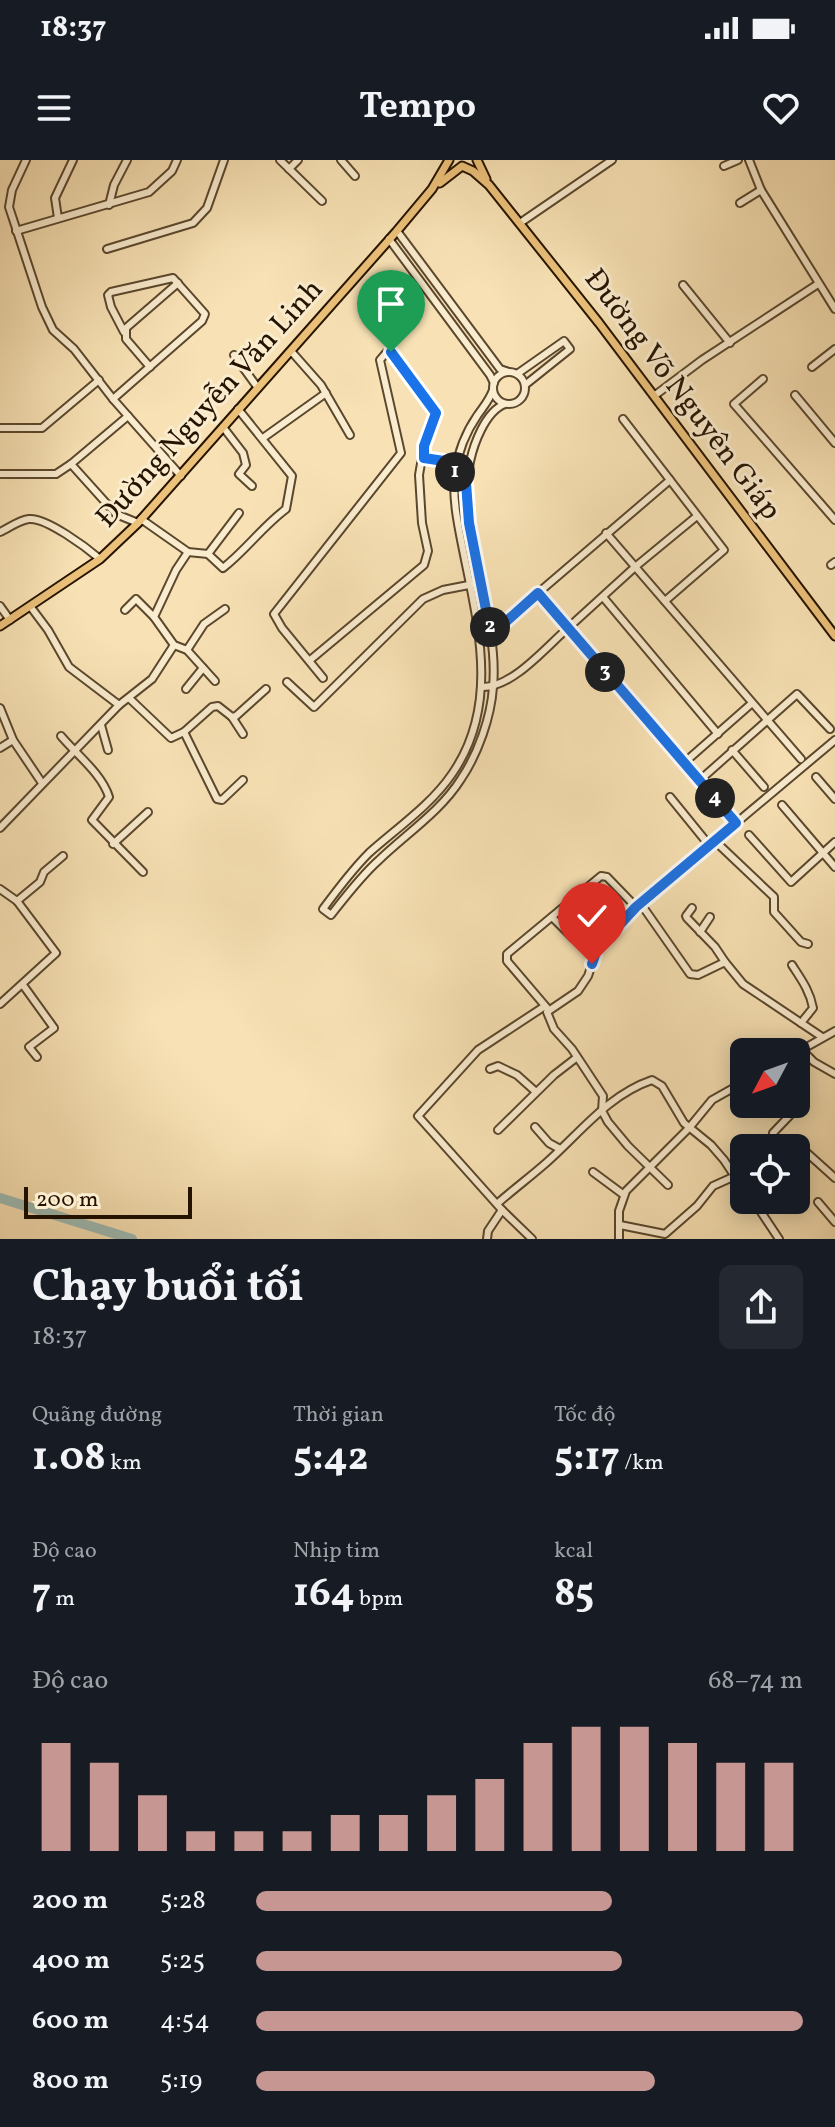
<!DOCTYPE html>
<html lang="vi">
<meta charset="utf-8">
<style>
body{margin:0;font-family:Vollkorn,serif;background:#242831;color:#f1f3f6;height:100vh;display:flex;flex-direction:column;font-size:30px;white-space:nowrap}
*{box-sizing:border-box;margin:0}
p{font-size:26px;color:#9ea1a6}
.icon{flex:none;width:44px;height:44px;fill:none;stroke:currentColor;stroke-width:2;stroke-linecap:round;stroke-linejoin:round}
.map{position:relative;height:1079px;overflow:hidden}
.side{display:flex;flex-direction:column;background:#171b24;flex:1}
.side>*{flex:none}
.needle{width:52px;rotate:229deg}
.tools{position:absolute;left:730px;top:878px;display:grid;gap:16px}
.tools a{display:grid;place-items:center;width:80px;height:80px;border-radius:12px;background:#171b24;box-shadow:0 4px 20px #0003;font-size:40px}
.scale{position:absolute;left:24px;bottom:20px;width:168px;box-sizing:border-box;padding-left:8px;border:4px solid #251300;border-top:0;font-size:22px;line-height:28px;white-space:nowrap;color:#251300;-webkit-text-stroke:6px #faeccf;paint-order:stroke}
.pin{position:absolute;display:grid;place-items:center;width:68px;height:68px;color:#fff;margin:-82px -34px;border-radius:50% 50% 50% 0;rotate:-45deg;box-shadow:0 0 8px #0007}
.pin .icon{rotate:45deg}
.km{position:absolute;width:40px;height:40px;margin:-20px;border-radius:50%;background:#222;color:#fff;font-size:22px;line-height:40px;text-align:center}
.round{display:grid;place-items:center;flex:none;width:84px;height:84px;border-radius:12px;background:#242831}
.summary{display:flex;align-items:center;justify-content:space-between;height:136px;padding:0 32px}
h1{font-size:44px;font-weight:700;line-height:60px}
.figures{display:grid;grid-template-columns:repeat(3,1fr);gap:12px;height:136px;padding:8px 32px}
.figures div{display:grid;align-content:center}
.figures b{font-size:40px;font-weight:700}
.figures small{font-size:22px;font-weight:400}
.figures p{font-size:22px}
.chart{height:224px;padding:16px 32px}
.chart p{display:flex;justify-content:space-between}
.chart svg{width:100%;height:144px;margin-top:8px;stroke:#c59692;stroke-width:6}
ul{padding:0 32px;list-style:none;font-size:26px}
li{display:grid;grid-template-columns:128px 96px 1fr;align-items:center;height:60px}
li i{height:20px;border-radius:10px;background:#c59692}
.status{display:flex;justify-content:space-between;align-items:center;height:56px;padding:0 40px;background:#171b24;direction:ltr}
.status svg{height:22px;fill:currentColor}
header{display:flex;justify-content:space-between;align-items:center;height:104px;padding:0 32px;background:#171b24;font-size:36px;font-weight:700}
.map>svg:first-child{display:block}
</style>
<div class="status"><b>18:37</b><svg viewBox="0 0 49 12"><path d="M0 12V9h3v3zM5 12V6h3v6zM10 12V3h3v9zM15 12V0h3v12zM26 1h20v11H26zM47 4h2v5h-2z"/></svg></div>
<header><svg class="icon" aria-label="menu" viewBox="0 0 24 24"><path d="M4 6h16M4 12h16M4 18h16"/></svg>Tempo<svg class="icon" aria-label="heart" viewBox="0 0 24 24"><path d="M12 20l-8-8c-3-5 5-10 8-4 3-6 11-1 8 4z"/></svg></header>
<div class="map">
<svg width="835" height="1079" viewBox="0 0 835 1079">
<rect width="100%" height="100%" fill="#f8e2b5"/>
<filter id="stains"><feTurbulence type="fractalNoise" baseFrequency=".0025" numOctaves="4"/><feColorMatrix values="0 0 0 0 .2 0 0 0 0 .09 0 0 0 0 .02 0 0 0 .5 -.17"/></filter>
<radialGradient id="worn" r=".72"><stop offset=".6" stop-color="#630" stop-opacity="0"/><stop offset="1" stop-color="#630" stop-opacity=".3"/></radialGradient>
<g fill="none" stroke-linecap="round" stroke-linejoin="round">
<polyline stroke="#9fbcb5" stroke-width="10" points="0,1038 132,1079"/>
<defs>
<g id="minor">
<polyline points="26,0 12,30 9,47 42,147 53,170 74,189 113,239 181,316"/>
<polyline points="280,0 322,41"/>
<polyline points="341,0 355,16"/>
<polyline points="749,0 761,30 835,149"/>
<polyline points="724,6 738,0"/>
<polyline points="289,9 298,0"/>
<polyline points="740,43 761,30"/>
<polyline points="109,45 114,25 127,0"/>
<polyline points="58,58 55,38 73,0"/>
<polyline points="520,63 612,0"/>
<polyline points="16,71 149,32 172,11 177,0"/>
<polyline points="397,71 500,209 509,212"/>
<polyline points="389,79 490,215 494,223"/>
<polyline points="107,89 193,63 207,48 224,0"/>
<polyline points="683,125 730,183"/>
<polyline points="291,191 321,225 350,275"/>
<polyline points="234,195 258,228"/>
<polyline points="150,207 126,179 126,168 178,123"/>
<polyline points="812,207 835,189"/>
<circle cx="509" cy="228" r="16"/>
<polyline points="517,214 564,181 570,189 525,225"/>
<polyline points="763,219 734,244 835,360"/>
<path d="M493,230C489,241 483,247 477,256C466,272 458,293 455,312C452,338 458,365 463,390C478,465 500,545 452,614C431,645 397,668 369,693C352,710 337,730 323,749L331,755C346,736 361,716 379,700C406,674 441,651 461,619C478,594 491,557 493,527C501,442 440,352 481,270C486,260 494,248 505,244"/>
<polyline points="795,235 835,283"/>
<polyline points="654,236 702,200 818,124"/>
<polyline points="113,239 202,161 205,154 173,118 111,132 108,135 111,147 124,172"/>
<polyline points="128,256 71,304 116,354 138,363"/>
<polyline points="623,259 670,320 538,433 568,468 635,407 697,356"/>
<polyline points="223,267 243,293 246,305 239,314 252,326"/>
<polyline points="0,268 42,268 99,220"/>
<polyline points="263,278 326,233"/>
<polyline points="424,298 457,303"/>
<polyline points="0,314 56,314 71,304"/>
<path d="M141,359L188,392L208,394L223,408C246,390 263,366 286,349L292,316L238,249"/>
<path d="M0,372C9,368 19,360 29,359C46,357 87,388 100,399"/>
<polyline points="606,373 801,599"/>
<polyline points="188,392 176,410 154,457 174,485 187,490 215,521"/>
<polyline points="208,394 239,353"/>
<polyline points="831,405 835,402"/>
<polyline points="603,437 718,574"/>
<polyline points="665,441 724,390 670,320"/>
<polyline points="0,446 10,460"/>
<polyline points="30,446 48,470 69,507 119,545"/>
<polyline points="125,450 136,439 154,457"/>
<polyline points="490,470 500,467 538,433"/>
<polyline points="187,490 204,464 225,449"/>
<polyline points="309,501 424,405 428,391 422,363 419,315 424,286 436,253 391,192 386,193 380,200 401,293 274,454 282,468 323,518"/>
<polyline points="287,522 314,547 423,439 443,430 474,424"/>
<path d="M483,527C513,527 546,487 568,468L736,663"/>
<polyline points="186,529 203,508"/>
<polyline points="129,538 171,578 184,572 212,547 218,546 232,557 236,556 266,529"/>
<polyline points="0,548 13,580 42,623"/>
<polyline points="232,557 243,574"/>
<polyline points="101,565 108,590"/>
<polyline points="184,572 217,639 222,640 243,620"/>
<path d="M61,576C77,595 102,614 109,637L92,660L143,712"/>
<polyline points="0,588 13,580"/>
<polyline points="732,590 764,627"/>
<polyline points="685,602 751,544"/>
<polyline points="816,617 835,639"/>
<polyline points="700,620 797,534 830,569"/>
<polyline points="670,637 709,685"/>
<polyline points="782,645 835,707"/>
<polyline points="0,668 119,545 152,519 174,485"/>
<polyline points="749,675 791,722 835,682"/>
<polyline points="715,681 774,737 774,752 801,782 808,784"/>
<polyline points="113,684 148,652"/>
<polyline points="0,729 17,741 56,793 0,844"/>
<polyline points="17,741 40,722 44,712 63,696"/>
<polyline points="641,744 690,814 698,815 725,802 743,824 822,877"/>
<polyline points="692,748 686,756 687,758 715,787 725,802"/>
<polyline points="552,757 573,778"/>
<polyline points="700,772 710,757"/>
<path d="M792,805C801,819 810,831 813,848L801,863"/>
<polyline points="23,825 54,868 29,887 37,897"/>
<polyline points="547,848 507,801 507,794 601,716 607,717 636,747"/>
<polyline points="802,890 814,902 835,914"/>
<polyline points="796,893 835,871"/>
<polyline points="490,909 498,906 517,915 536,932"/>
<polyline points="795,944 794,951 773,973 773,982 796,983 835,1018"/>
<polyline points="535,967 549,983 560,989"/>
<polyline points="498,970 554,915 576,898"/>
<polyline points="593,1012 624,1035"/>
<polyline points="668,1025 628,986 608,962 602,951 603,936 572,889 554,869 547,852 578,831 588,816 597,789 636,747 835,580"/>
<polyline points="753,1040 779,1079"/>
<polyline points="818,1042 835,1062"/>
<path d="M498,1043C514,1029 530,1017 546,1003C580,973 608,935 652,920L662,926L684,963L711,985L724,1000L744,1030"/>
<polyline points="620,1065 665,1074 697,1046 713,1026 733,1017"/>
<polyline points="487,1079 488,1071 502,1050"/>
<polyline points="532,1079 502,1050 418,956 478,890 545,846"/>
<polyline points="619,1079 619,1051 626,1031 689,968 712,940 744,922"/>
</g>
<g id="major">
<polyline points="477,0 486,19"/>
<polyline points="440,23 462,6 473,11 489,25 599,163 835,476"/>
<polyline points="0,466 100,399 138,363 396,72 432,29 449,0"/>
</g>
</defs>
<use href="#minor" stroke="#5a472d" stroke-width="10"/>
<use href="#major" stroke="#251300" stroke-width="11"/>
<use href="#minor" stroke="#faeccf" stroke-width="6"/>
<use href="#major" stroke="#ecc17a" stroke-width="7"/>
</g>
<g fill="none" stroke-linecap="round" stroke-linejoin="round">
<defs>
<polyline id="route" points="391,192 436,253 424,286 424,298 457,303 455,322 466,323 469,363 490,470 500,467 538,433 736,663 636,747 597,789 592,804"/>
</defs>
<use href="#route" stroke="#fff" stroke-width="16"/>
<use href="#route" stroke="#1a73e8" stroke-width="10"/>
</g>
<g text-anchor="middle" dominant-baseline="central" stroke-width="6" stroke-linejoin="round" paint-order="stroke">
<g font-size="30" fill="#251300" stroke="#faeccf">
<text transform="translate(682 235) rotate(53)">Đường Võ Nguyên Giáp</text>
<text transform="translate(210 244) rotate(-48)">Đường Nguyễn Văn Linh</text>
</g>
</g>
<rect width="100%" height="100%" filter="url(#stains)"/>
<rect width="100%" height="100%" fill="url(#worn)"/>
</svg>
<div class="tools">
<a><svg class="needle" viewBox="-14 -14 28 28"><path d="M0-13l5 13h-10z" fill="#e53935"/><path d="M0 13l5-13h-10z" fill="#9ea1a6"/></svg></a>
<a><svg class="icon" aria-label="locate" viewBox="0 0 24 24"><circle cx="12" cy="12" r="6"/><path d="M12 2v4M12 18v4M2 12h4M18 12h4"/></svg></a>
</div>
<div class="scale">200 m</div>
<div class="pin" style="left:391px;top:192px;background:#1e9e55"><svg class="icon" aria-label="arrive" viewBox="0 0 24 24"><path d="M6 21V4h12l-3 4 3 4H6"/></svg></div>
<div class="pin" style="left:592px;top:804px;background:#d93025"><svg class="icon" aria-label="check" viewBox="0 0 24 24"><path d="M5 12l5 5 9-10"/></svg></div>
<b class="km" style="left:455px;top:312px">1</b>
<b class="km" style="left:490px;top:467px">2</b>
<b class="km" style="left:605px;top:512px">3</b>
<b class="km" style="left:715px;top:638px">4</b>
</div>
<section class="side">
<div class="summary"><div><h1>Chạy buổi tối</h1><p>18:37</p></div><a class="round"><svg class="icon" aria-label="share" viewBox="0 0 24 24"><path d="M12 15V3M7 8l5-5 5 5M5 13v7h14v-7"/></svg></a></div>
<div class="figures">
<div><p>Quãng đường</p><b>1.08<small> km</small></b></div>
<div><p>Thời gian</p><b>5:42</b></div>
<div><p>Tốc độ</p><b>5:17<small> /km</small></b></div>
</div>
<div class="figures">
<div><p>Độ cao</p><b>7<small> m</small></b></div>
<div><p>Nhịp tim</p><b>164<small> bpm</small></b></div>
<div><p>kcal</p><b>85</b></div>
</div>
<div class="chart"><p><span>Độ cao</span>68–74 m</p>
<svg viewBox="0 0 160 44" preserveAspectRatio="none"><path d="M5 44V11M15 44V17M25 44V27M35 44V38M45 44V38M55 44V38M65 44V33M75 44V33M85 44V27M95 44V22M105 44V11M115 44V6M125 44V6M135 44V11M145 44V17M155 44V17"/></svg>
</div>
<ul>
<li><b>200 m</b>5:28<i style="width:65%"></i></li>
<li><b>400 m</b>5:25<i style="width:67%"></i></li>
<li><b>600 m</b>4:54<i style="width:100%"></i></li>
<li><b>800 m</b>5:19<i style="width:73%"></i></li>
</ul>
</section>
